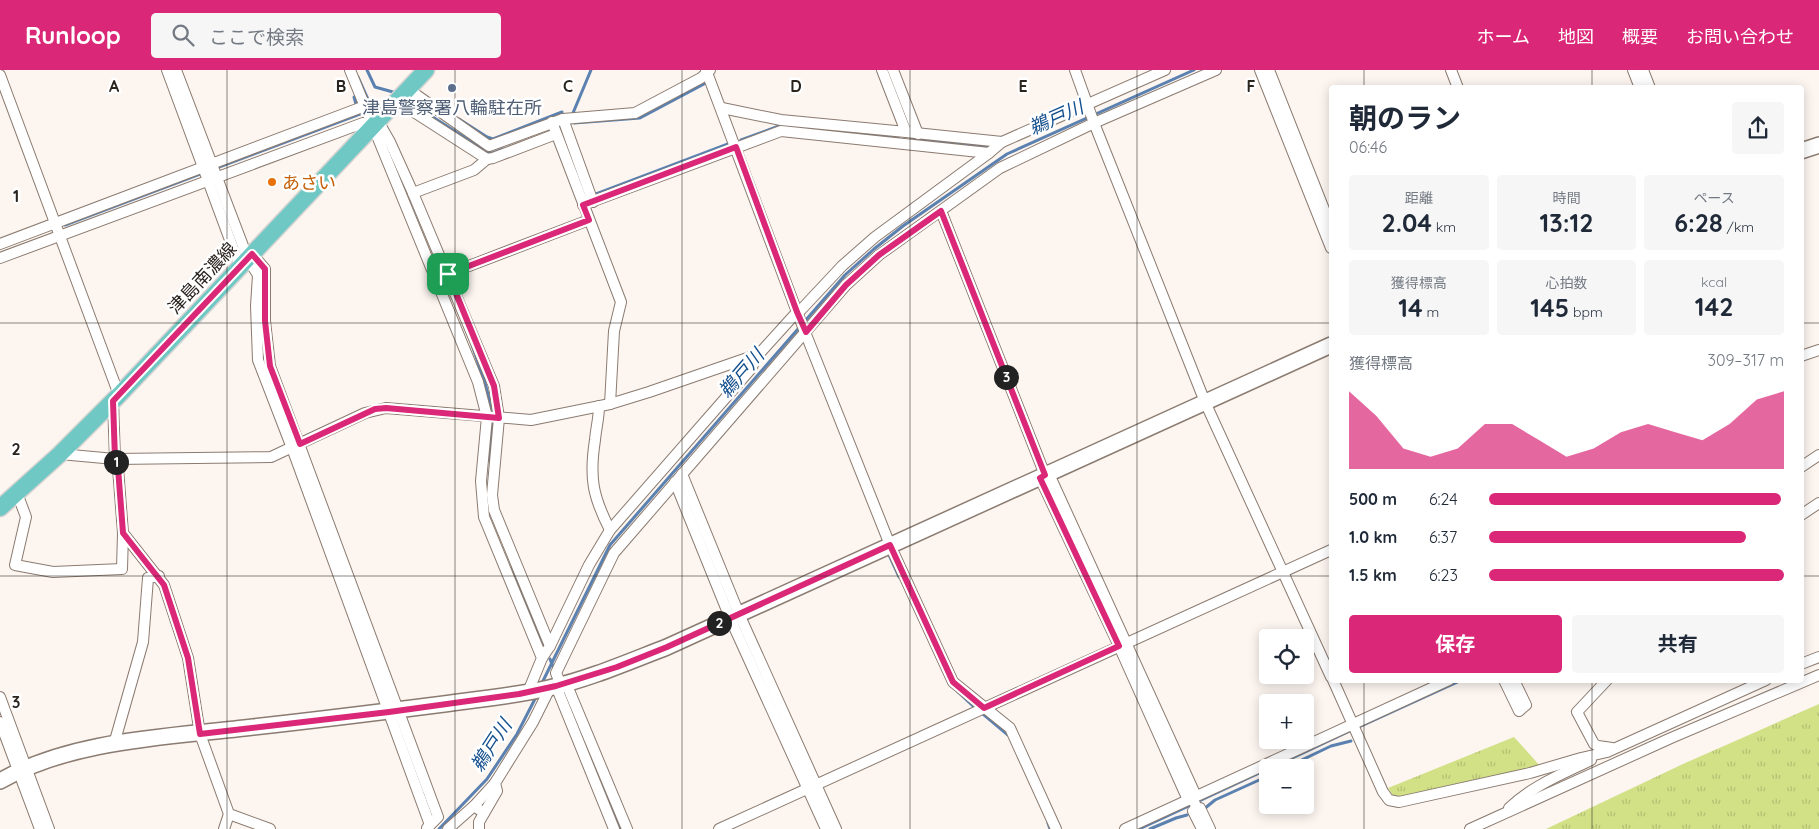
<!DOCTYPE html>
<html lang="ja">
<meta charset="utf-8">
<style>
body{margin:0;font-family:Quicksand,"Noto Sans JP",sans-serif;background:#f6f6f7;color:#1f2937;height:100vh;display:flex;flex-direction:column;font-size:19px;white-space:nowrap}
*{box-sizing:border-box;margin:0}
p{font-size:16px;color:#747a83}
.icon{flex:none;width:28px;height:28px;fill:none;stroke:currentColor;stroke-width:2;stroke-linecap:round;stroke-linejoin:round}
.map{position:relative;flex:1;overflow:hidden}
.side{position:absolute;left:1329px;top:15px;width:475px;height:598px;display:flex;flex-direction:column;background:#fff;border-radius:5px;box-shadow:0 2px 12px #0003}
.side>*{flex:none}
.tools{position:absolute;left:1259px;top:559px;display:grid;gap:10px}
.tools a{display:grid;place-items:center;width:55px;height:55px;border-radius:5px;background:#fff;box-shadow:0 2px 12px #0003;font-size:25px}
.pin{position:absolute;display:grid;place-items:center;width:42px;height:42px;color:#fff;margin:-21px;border-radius:10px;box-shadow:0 2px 8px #0006}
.km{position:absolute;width:25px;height:25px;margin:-12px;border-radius:50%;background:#222;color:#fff;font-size:14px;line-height:25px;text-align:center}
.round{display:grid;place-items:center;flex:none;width:52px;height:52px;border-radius:5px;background:#f6f6f7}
.summary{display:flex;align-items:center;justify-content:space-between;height:85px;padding:0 20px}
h1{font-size:28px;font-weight:700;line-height:38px}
.metrics{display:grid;grid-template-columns:repeat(3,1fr);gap:8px;height:85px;padding:5px 20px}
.metrics div{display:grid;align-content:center;border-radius:5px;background:#f6f6f7;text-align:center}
.metrics b{font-size:25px;font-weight:700}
.metrics small{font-size:14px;font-weight:400}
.metrics p{font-size:14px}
.chart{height:140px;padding:10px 20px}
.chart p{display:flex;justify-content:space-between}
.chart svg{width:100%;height:90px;margin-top:5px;fill:#db2777;opacity:.7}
.action{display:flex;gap:10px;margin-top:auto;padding:10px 20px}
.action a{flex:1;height:58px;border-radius:5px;background:#db2777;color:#fff;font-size:20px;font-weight:700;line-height:58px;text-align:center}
.action a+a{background:#f6f6f7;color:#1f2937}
ul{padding:0 20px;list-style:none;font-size:16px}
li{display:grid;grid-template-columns:80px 60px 1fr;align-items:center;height:38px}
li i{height:12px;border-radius:6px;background:#db2777}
header{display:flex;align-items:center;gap:30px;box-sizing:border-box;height:70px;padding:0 25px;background:#db2777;color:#fff}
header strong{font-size:24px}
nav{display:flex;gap:28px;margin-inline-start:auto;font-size:18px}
.search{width:350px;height:45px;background:#f6f6f7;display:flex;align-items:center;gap:12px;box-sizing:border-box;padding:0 18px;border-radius:5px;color:#747a83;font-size:19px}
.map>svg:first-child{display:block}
</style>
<header>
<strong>Runloop</strong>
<div class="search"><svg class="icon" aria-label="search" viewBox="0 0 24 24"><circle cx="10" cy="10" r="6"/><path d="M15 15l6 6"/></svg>ここで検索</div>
<nav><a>ホーム</a><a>地図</a><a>概要</a><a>お問い合わせ</a></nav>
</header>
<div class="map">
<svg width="1819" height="759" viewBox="0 0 1819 759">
<defs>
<pattern id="grass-tufts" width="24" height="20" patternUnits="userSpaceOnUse" patternTransform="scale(1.25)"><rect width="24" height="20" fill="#d2e086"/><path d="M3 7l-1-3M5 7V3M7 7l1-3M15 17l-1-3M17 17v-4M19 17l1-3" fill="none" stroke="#b4c073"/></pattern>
</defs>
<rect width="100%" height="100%" fill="#fcf5f0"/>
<g fill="url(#grass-tufts)">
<polygon points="1819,634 1819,759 1546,759 1683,694"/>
<polygon points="1514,667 1541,697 1403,729 1394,727 1388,718"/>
</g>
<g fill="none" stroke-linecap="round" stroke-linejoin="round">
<g stroke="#5a81b0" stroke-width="3">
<polyline points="367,0 375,17 393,22"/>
<polyline points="358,7 371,36"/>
<polyline points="411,33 487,82 493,83 503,79"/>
<polyline points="356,34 354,27 356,26"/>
<polyline points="573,43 591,0"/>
<polyline points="459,49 487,67 493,69 562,42"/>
<polyline points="574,53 640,48 704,14"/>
<polyline points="560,58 573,90"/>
<polyline points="799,58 898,67"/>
<polyline points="911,69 988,77"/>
<polyline points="741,70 779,56 783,56"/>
<polyline points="219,97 360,44"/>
<polyline points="596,124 728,74"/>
<polyline points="65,155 200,104"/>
<polyline points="233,164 241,184"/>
<polyline points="262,272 264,293"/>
<polyline points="472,275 485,313 493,343"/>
<polyline points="490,391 493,352"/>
<polyline points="889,485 899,507"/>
<polyline points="512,498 544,576"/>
<polyline points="550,589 555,602"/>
<polyline points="541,615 610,475 845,205 874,179 903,156 1007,84 1194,0"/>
<polyline points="957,621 973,636"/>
<polyline points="983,644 1008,665"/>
<polyline points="575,649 621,759"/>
<polyline points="1359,657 1462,610"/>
<polyline points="1271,698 1352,660"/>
<polyline points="1285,698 1331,676 1351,671"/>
<polyline points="1197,732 1268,699"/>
<polyline points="1204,739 1215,730 1268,706"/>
<polyline points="1048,753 1050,759"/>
<polyline points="439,759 487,709 517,664 537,625"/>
<polyline points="1139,759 1191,735"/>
<polyline points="1150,759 1176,748 1187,745"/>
</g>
<defs>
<g id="street">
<polyline points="167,0 240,197"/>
<polyline points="176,0 248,189 258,205 256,236 258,290 292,378 430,755"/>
<polyline points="350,0 478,312 487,347 481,411 484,447 542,588 528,622"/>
<polyline points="706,0 797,242 890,475 953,612 1010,658 1056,759"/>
<polyline points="893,0 918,64"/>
<polyline points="1075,0 1094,53 1205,332 1331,607"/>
<polyline points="1260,0 1331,178"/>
<polyline points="1269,0 1331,157"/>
<polyline points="1451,0 1458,18"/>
<polyline points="1633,0 1640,18"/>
<polyline points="1643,0 1650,18"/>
<polyline points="0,5 119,325"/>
<polyline points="408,19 489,76 563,49 635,43 701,8 710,0"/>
<polyline points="395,33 414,42 487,89 474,100 413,123"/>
<polyline points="722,38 781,50 906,62 882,0"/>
<polyline points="563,49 593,132"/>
<polyline points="378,51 390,72 413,123 494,316 499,348 492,425 494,440 550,576 542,588"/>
<polyline points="552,52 621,232 614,261 610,334"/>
<polyline points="906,62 1002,72 1165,0"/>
<polyline points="487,89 493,88 556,64"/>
<polyline points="583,135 781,61 989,83 1002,72"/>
<polyline points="941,141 1045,405"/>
<polyline points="0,174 365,36"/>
<polyline points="252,184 265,199 265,251 270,296 438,747 427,758"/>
<polyline points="0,188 363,53 373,57"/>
<polyline points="448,204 589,150"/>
<polyline points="798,243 842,196 875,167 989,83"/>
<polyline points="1801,286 1819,280"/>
<polyline points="113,331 115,389 118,398 123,463 164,515 188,588 200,664 229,744 270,759"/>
<path d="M599,336C599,348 596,358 595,370C589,408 593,427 610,460"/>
<polyline points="60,384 115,389 271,387 365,343 386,338 531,350 610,334 649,322 759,284 797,242"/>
<polyline points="1801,397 1819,385"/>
<polyline points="682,404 739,544 836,759"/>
<polyline points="1049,404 1196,726"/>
<polyline points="1040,408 1119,576 1188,730"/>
<polyline points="675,412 730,548 826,759"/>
<polyline points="17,423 26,447 15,495 53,502 122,499 123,463"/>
<polyline points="1801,445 1819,433"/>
<polyline points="550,576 589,495 610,460 750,300 759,284"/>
<polyline points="1801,594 1819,587"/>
<polyline points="1333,610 1383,722 1389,730 1399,732 1530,703 1581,688 1607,682 1766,610"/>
<polyline points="1504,610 1519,641 1526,635 1514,610"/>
<polyline points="1607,610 1577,642 1594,674 1598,676 1612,678"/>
<polyline points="566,613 627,759"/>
<polyline points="561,615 556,603 614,483 846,215 879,185 1000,98 1094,53 1216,0"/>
<polyline points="556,616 614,759"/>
<polyline points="0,627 49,759"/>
<polyline points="0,652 40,759"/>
<polyline points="114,674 143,572 148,508 159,506"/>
<polyline points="1192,728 1197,738 1200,738 1210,759"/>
<polyline points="1197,738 1193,741 1202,759"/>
<path d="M1509,738C1532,716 1562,704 1591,690"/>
<polyline points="484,743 474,736 495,713"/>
<polyline points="224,759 229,744"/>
<polyline points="448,759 474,736"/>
<polyline points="479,759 479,752 497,721 495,713 533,652 550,618"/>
<polyline points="719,759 1331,480"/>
<polyline points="1125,759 1449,610"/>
<polyline points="1470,759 1671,668 1819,605"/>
</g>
<g id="secondary">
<polyline points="1801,81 1819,75"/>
<path d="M0,711C73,669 171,667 253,657C317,650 381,642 444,634C479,629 514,626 549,618C589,609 628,592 667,577L1331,275"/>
</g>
<polyline id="primary" points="0,438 60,384 119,325 426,0"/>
</defs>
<use href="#street" stroke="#8b7b70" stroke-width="12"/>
<use href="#secondary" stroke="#8b7b70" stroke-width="18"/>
<use href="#primary" stroke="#d4d3d2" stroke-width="19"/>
<use href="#street" stroke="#fff" stroke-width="10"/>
<use href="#secondary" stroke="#fff" stroke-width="15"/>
<use href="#primary" stroke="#6fc8c4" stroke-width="16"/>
</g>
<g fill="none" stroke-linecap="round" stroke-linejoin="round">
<defs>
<polygon id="route" points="736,77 797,242 806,262 846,215 879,185 941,141 1045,405 1040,408 1119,576 984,638 953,612 890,475 667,577 617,597 556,616 519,624 389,642 200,664 188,588 164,515 123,463 118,398 115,389 113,331 252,184 265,199 265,251 270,296 300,374 375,339 386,338 499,348 494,316 448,204 589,150 583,135"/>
</defs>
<use href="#route" stroke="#fff" stroke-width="10"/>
<use href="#route" stroke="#db2777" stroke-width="6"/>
</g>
<path fill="none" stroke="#2a241f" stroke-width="1" stroke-opacity="0.55" d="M227,0V759M455,0V759M682,0V759M910,0V759M1137,0V759M1364,0V18M1592,0V18M0,253H1331M1801,253H1819M0,506H1331M1801,506H1819M1364,610V759M1592,610V759"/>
<circle fill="#5c6f8a" stroke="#fff" stroke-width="2" cx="452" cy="18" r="5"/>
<circle fill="#e8710a" stroke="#fff" stroke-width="2" cx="272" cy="112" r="5"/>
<g text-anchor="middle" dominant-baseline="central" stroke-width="5" stroke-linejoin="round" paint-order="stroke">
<g font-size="18" fill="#4e5e75" stroke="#fff">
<text x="452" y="37">津島警察署八輪駐在所</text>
</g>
<g font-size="18" fill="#c56008" stroke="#fff" text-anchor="start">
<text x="282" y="112">あさい</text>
</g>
<g font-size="18" fill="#2a241f" stroke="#fff">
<text transform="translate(202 208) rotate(-47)">津島南濃線</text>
</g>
<g font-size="19" font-style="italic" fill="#15508e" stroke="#fff">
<text transform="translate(1056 47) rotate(-24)">鵜戸川</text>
<text transform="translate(741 303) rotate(-49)">鵜戸川</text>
<text transform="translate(491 675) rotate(-57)">鵜戸川</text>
</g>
</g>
<g font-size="16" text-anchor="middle" font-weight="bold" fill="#2a241f" stroke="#fff" stroke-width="5" stroke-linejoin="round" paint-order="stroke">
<text x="114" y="22">A</text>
<text x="341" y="22">B</text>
<text x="568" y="22">C</text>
<text x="796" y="22">D</text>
<text x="1023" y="22">E</text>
<text x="1251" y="22">F</text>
<text x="16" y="132">1</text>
<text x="16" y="385">2</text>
<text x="16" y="638">3</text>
</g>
</svg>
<div class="tools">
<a><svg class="icon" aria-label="locate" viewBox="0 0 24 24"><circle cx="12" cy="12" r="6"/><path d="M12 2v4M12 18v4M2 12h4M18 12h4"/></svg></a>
<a>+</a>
<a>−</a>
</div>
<div class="pin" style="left:448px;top:204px;background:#1e9e55"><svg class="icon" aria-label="arrive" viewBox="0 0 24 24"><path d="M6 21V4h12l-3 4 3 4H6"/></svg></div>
<b class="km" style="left:116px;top:392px">1</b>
<b class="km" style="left:719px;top:553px">2</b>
<b class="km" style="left:1006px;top:307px">3</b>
<section class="side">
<div class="summary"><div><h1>朝のラン</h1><p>06:46</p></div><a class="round"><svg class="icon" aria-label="share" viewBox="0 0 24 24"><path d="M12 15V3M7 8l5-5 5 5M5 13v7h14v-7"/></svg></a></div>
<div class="metrics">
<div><p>距離</p><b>2.04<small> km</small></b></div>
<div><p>時間</p><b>13:12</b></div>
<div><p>ペース</p><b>6:28<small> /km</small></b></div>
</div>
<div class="metrics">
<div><p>獲得標高</p><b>14<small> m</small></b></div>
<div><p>心拍数</p><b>145<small> bpm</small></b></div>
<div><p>kcal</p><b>142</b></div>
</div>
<div class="chart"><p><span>獲得標高</span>309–317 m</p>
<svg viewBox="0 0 160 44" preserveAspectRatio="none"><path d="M0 44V6L10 18L20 34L30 38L40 34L50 22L60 22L70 30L80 38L90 34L100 26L110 22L120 26L130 30L140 22L150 10L160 6V44z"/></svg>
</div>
<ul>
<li><b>500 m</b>6:24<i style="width:99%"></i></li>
<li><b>1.0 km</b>6:37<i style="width:87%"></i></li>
<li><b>1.5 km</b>6:23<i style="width:100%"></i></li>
</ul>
<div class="action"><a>保存</a><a>共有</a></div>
</section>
</div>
